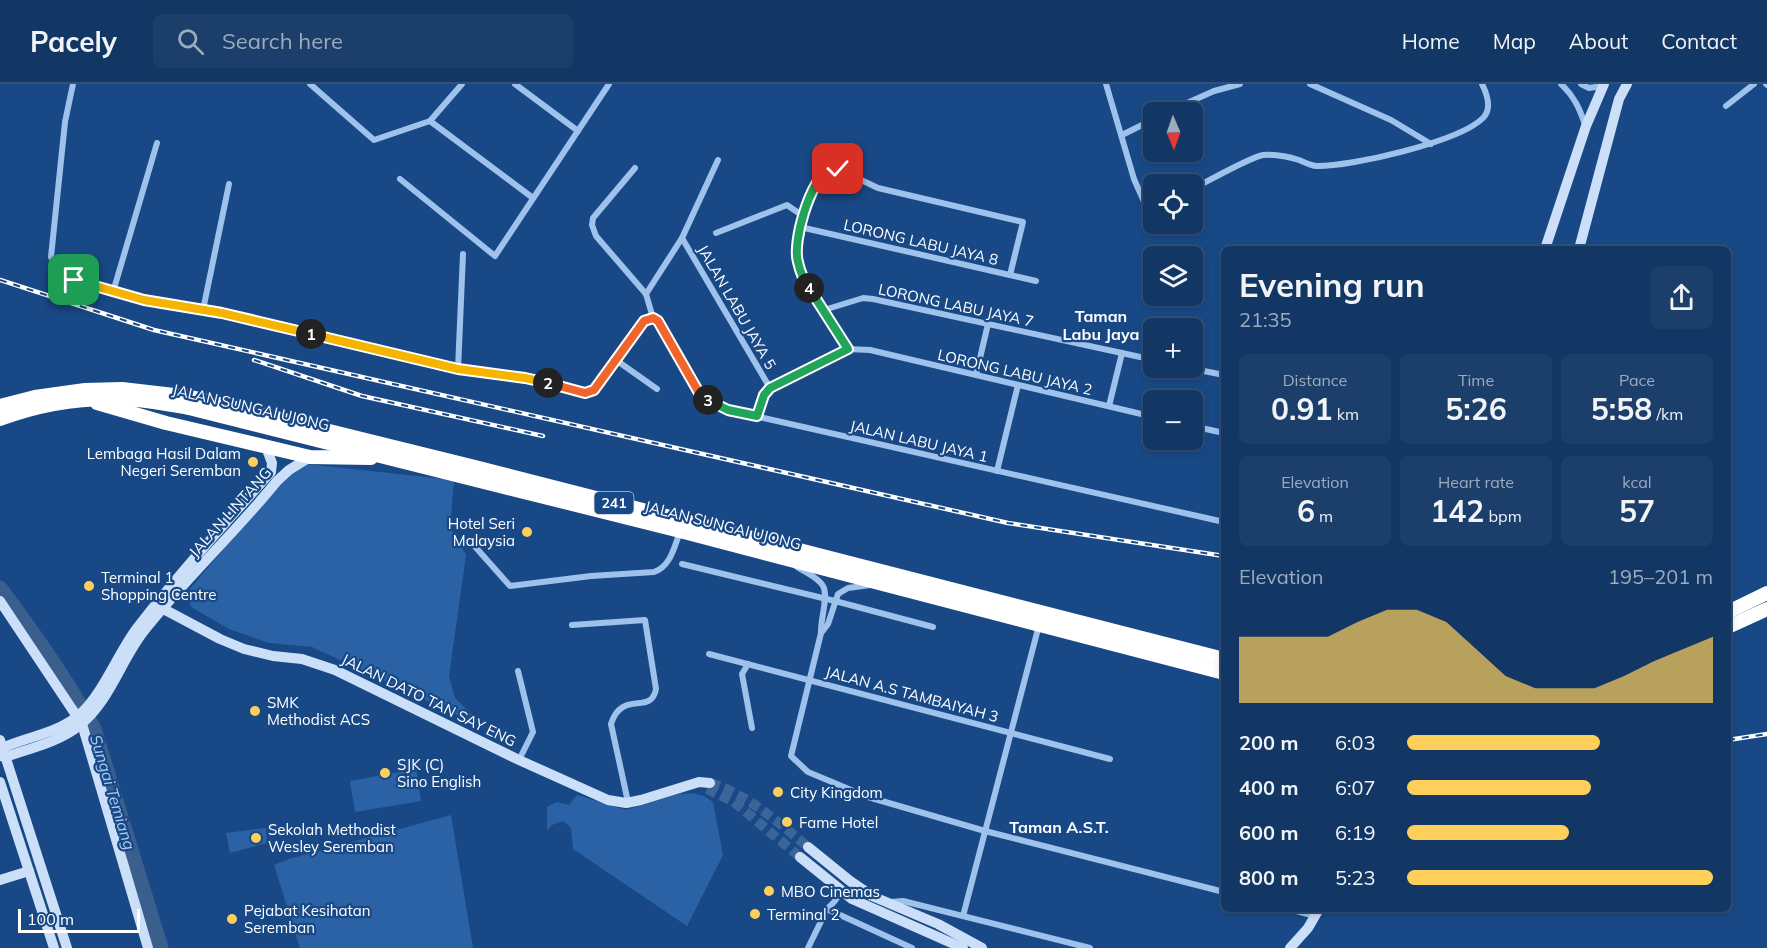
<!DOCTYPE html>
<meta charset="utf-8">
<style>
body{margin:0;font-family:Mulish,sans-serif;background:#1b3f6a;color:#f1f3f6;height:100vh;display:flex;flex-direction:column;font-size:22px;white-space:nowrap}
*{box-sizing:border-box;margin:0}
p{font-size:20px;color:#9cacbf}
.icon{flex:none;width:33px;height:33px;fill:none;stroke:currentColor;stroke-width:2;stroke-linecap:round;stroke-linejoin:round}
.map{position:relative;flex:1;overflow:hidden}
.side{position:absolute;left:1221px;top:162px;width:510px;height:666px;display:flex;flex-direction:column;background:#123764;border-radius:9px;box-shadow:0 3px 9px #0003,0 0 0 2px #315178}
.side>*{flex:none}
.needle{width:39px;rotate:178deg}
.fabs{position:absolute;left:1143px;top:18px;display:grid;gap:12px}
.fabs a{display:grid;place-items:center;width:60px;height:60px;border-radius:9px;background:#123764;box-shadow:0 3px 9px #0003,0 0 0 2px #315178;font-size:30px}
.scale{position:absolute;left:18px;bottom:15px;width:122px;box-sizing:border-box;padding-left:6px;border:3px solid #fff;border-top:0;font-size:16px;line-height:21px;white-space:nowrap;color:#fff;-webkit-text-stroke:4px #184986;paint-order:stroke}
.pin{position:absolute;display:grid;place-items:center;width:51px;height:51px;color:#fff;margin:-26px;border-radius:12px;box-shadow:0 3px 9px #0006}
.km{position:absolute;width:30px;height:30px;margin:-15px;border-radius:50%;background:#222;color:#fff;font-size:16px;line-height:30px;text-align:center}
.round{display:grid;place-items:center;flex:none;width:63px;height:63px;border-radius:9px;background:#1b3f6a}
.summary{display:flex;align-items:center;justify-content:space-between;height:102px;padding:0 18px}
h1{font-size:33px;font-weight:700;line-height:45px}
.stats{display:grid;grid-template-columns:repeat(3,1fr);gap:9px;height:102px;padding:6px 18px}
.stats div{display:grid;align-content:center;border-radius:9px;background:#1b3f6a;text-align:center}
.stats b{font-size:30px;font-weight:700}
.stats small{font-size:16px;font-weight:400}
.stats p{font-size:16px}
.chart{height:168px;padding:12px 18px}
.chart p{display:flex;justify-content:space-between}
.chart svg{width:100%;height:108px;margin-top:6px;fill:#ffcf5b;opacity:.7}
ul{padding:0 18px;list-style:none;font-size:20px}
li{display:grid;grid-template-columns:96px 72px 1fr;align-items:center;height:45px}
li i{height:15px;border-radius:8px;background:#ffcf5b}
header{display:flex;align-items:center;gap:36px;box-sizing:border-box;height:84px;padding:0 30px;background:#123764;border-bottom:2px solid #315178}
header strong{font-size:28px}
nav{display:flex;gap:33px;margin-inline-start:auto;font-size:21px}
.search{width:420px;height:54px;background:#1b3f6a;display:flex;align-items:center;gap:15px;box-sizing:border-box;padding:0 21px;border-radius:9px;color:#9cacbf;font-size:22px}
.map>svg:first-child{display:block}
</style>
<header>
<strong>Pacely</strong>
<div class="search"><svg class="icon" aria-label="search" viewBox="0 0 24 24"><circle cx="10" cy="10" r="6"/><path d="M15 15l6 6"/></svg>Search here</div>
<nav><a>Home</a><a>Map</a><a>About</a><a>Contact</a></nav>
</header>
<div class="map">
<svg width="1767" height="864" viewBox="0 0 1767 864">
<rect width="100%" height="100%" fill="#184986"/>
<g fill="#2b62a5">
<polygon points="306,380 454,396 450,443 466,471 449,592 455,614 485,644 312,563 269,559 229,545 191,523 187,508 294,383"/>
<polygon points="416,685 421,717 355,728 350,697"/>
<polygon points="692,709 704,712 713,718 723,771 687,842 573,765 571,744 563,737 552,741 547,746 547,723 557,718 569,721 577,711 626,726 679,710"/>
<polygon points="451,731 473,864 300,864 274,781 289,775"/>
<polygon points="266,744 267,759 230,769 226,749"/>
</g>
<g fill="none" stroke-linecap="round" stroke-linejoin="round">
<path stroke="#3b5f8c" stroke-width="15" d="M0,504C34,549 66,595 94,645L161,864"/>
<g stroke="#3b6498" stroke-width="10" stroke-dasharray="10 5" stroke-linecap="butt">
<path d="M710,699C747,710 779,739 808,763"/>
<polyline points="707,705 734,718 800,773"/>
</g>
<g stroke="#9fc2ed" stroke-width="6">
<polyline points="73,0 65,38 51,173 61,191 103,205 144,216 222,229 458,285 525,294 585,309 594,306 598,303 644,237 653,234"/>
<polyline points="310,0 374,56 430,37 462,0"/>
<polyline points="515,0 578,47"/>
<polyline points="1106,0 1134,95 1145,120 1154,122"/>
<polyline points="1310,0 1391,36 1431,60"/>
<path d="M1561,0C1574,12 1580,25 1585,41"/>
<polyline points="1581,0 1589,4 1603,2"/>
<polyline points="1766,0 1767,1"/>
<polyline points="1726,22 1754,0"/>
<polyline points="1167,28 1214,7 1240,0"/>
<polyline points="430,37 533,114"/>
<polyline points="1122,51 1154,35"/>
<polyline points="635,84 593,134 592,141 596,152 646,210 653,234 658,237 698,307 711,318 728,326 1224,438"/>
<polyline points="400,95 495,172 609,0"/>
<path d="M1192,105C1207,98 1250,73 1263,71C1276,70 1286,72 1299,76C1304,78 1310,81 1316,82C1350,83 1459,58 1483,34C1492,25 1487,10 1482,0"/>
<polyline points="800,143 1036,197"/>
<polyline points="716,149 787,121 803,132"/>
<polyline points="682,154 770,304"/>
<polyline points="113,208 157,59"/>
<polyline points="646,210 682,154 718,76"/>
<polyline points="203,226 229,100"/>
<polyline points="824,226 863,214 873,215 1154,276"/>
<polyline points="848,265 806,199 797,177 797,155 804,128 815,103 828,87 838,85 878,104 1023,138 1010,191"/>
<polyline points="616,276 657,305"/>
<polyline points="1189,284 1224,291"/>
<polyline points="458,285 463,170"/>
<polyline points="976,291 988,240"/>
<polyline points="1109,322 1122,269"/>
<polyline points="757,332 764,311 770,304 848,265 870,266 1154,333"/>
<polyline points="1192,342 1224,349"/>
<polyline points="997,387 1018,301"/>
<path d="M470,457L510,502L591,492L654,488C671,482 674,463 680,448"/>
<polyline points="682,480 835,517 933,543"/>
<path d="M796,482C804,488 818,493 823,502C829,512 820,536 821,549L791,672L808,688L868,713L985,747L1224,808"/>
<path d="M572,541L645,536L656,605C651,632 622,605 611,640L628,718"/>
<polyline points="822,548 828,540 838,510 848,504 870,501"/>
<polyline points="709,570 1110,675"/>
<polyline points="748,580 742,590 752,644"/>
<polyline points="518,587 533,648 519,676"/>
<polyline points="891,818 903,817 1090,864"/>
<polyline points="827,825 912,864"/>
<polyline points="1289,825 1315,832"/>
<polyline points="963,832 1039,541"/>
<polyline points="808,864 827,825 834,818 841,808"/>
</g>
<g stroke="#ccdff9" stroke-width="10">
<polyline points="1545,165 1586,42 1604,0"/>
<polyline points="1579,165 1619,15 1627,0"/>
<polyline points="0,517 82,640 148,864"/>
<polyline points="156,521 220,555 244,565 273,572 302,575 335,586 519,676 608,716 626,719 641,716 699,698 710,699"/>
<polyline points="0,656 67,864"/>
<path d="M0,665C26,653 56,650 79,631C102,612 118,569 137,544C179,490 225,439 271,388L272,379L266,363"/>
<path d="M0,672L5,673C31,664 59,658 80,641C110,617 121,576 144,547C185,495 235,449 277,397L289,386L310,373"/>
<polyline points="0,698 54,864"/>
<polyline points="808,763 850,797 872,812 938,840 982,864"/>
<polyline points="800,773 852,815 963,864"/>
<polyline points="0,796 29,787"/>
<polyline points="1290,864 1308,844 1319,825"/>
</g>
<g stroke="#fff" stroke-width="14">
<polyline points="97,319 166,339 310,373 371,374"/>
<polyline points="0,322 35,313 85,306 122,305 191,313 475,383 1224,575"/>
<path d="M0,335C37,321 80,314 119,315C142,315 166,320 189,324L680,447L1224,589"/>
<polyline points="1728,528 1767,509"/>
<polyline points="1728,543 1767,525"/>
</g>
<defs>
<g id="rail">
<polyline points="0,196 154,246 1008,439 1224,472"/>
<polyline points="254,276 362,312 543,352"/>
<polyline points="1728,656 1767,650"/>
</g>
</defs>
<use href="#rail" stroke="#fff" stroke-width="4.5"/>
<use href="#rail" stroke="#184986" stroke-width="2" stroke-dasharray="7" stroke-linecap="butt"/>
</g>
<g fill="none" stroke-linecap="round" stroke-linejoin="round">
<defs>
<polyline id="split-1" points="74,196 144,216 222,229 311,250"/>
<polyline id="split-2" points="311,250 458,285 525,294 548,299"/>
<polyline id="split-3" points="548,299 585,309 594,306 644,237 653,234 658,237 698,307 708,316"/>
<polyline id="split-4" points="708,316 728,326 757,332 764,311 770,304 848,265 809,204"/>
<path id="split-5" d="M809,204C804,197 800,187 798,178C792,158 810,97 828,87C831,85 835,86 838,85"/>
</defs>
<use href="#split-1" stroke="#fff" stroke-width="12"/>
<use href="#split-2" stroke="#fff" stroke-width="12"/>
<use href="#split-3" stroke="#fff" stroke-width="12"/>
<use href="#split-4" stroke="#fff" stroke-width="12"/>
<use href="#split-5" stroke="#fff" stroke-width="12"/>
<use href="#split-1" stroke="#f5b400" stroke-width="8"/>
<use href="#split-2" stroke="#f5b400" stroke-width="8"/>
<use href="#split-3" stroke="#f0652b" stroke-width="8"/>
<use href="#split-4" stroke="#22a559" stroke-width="8"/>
<use href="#split-5" stroke="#22a559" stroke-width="8"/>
</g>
<g fill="#ffcf5b" stroke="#184986" stroke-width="2">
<circle cx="253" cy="378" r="6"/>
<circle cx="527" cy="448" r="6"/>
<circle cx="89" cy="502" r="6"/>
<circle cx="255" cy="627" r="6"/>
<circle cx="385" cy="689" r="6"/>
<circle cx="778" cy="708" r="6"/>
<circle cx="787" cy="738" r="6"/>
<circle cx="256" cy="754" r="6"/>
<circle cx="769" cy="807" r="6"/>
<circle cx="755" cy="830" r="6"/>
<circle cx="232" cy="835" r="6"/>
</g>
<g text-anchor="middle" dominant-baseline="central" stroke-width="4.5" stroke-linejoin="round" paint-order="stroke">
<rect fill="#184986" stroke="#bac8db" stroke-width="1.5" x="594.5" y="408" width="39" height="22" rx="4.5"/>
<g font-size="14" font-weight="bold" fill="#fff">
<text x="614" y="419">241</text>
</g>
<g font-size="15" fill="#fff" stroke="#184986">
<text transform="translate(921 158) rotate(13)">LORONG LABU JAYA 8</text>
<text transform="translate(956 221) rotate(12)">LORONG LABU JAYA 7</text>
<text transform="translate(737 223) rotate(60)">JALAN LABU JAYA 5</text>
<text transform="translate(1015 288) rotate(13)">LORONG LABU JAYA 2</text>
<text transform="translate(251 323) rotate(13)">JALAN SUNGAI UJONG</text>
<text transform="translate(919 357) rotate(13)">JALAN LABU JAYA 1</text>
<text transform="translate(230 428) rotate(-48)">JALAN LINTANG</text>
<text transform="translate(723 441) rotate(14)">JALAN SUNGAI UJONG</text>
<text transform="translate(912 610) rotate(15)">JALAN A.S TAMBAIYAH 3</text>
<text transform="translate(429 616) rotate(26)">JALAN DATO TAN SAY ENG</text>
</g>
<g font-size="15" fill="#fff" stroke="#184986" text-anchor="start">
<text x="241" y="369" text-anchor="end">Lembaga Hasil Dalam<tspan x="241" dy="17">Negeri Seremban</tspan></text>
<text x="515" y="439" text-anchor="end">Hotel Seri<tspan x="515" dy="17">Malaysia</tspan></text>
<text x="101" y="493">Terminal 1<tspan x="101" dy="17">Shopping Centre</tspan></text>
<text x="267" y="618">SMK<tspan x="267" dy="17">Methodist ACS</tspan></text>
<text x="397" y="680">SJK (C)<tspan x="397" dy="17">Sino English</tspan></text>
<text x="790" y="708">City Kingdom</text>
<text x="799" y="738">Fame Hotel</text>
<text x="268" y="745">Sekolah Methodist<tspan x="268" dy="17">Wesley Seremban</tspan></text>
<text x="781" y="807">MBO Cinemas</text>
<text x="244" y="826">Pejabat Kesihatan<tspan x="244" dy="17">Seremban</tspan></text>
<text x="767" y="830">Terminal 2</text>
</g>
<g font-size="16" font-weight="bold" fill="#fff" stroke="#184986">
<text x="1101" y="232">Taman<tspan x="1101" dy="18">Labu Jaya</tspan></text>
<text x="1059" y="743">Taman A.S.T.</text>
</g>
<g font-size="16" font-style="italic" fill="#aaccf4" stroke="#184986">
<text transform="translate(113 708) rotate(73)">Sungai Temiang</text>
</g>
</g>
</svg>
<div class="fabs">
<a><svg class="needle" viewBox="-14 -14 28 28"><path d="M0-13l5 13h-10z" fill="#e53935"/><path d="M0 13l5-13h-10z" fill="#9cacbf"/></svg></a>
<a><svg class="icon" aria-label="locate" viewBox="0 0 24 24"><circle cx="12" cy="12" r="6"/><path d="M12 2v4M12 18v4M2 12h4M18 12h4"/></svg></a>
<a><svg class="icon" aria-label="layers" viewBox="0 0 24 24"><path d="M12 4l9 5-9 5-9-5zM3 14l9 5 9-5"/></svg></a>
<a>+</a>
<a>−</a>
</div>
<div class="scale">100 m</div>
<div class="pin" style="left:74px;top:196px;background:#1e9e55"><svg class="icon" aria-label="arrive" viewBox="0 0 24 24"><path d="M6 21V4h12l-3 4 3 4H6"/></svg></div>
<div class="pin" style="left:838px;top:85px;background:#d93025"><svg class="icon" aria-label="check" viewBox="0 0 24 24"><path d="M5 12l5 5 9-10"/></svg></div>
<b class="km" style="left:311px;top:250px">1</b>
<b class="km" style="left:548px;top:299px">2</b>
<b class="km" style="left:708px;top:316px">3</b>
<b class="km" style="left:809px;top:204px">4</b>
<section class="side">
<div class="summary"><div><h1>Evening run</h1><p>21:35</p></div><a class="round"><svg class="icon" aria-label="share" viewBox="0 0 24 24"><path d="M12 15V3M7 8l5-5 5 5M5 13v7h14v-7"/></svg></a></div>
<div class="stats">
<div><p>Distance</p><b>0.91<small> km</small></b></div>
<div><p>Time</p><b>5:26</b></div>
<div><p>Pace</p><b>5:58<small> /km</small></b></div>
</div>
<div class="stats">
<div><p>Elevation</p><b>6<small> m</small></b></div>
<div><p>Heart rate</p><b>142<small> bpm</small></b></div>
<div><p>kcal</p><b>57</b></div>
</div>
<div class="chart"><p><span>Elevation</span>195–201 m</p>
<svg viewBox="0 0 160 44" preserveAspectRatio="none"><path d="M0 44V17L10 17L20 17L30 17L40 11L50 6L60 6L70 11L80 22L90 33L100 38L110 38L120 38L130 33L140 27L150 22L160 17V44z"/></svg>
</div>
<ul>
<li><b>200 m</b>6:03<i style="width:63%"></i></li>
<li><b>400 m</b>6:07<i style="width:60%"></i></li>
<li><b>600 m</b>6:19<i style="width:53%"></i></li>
<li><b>800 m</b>5:23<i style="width:100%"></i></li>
</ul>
</section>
</div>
